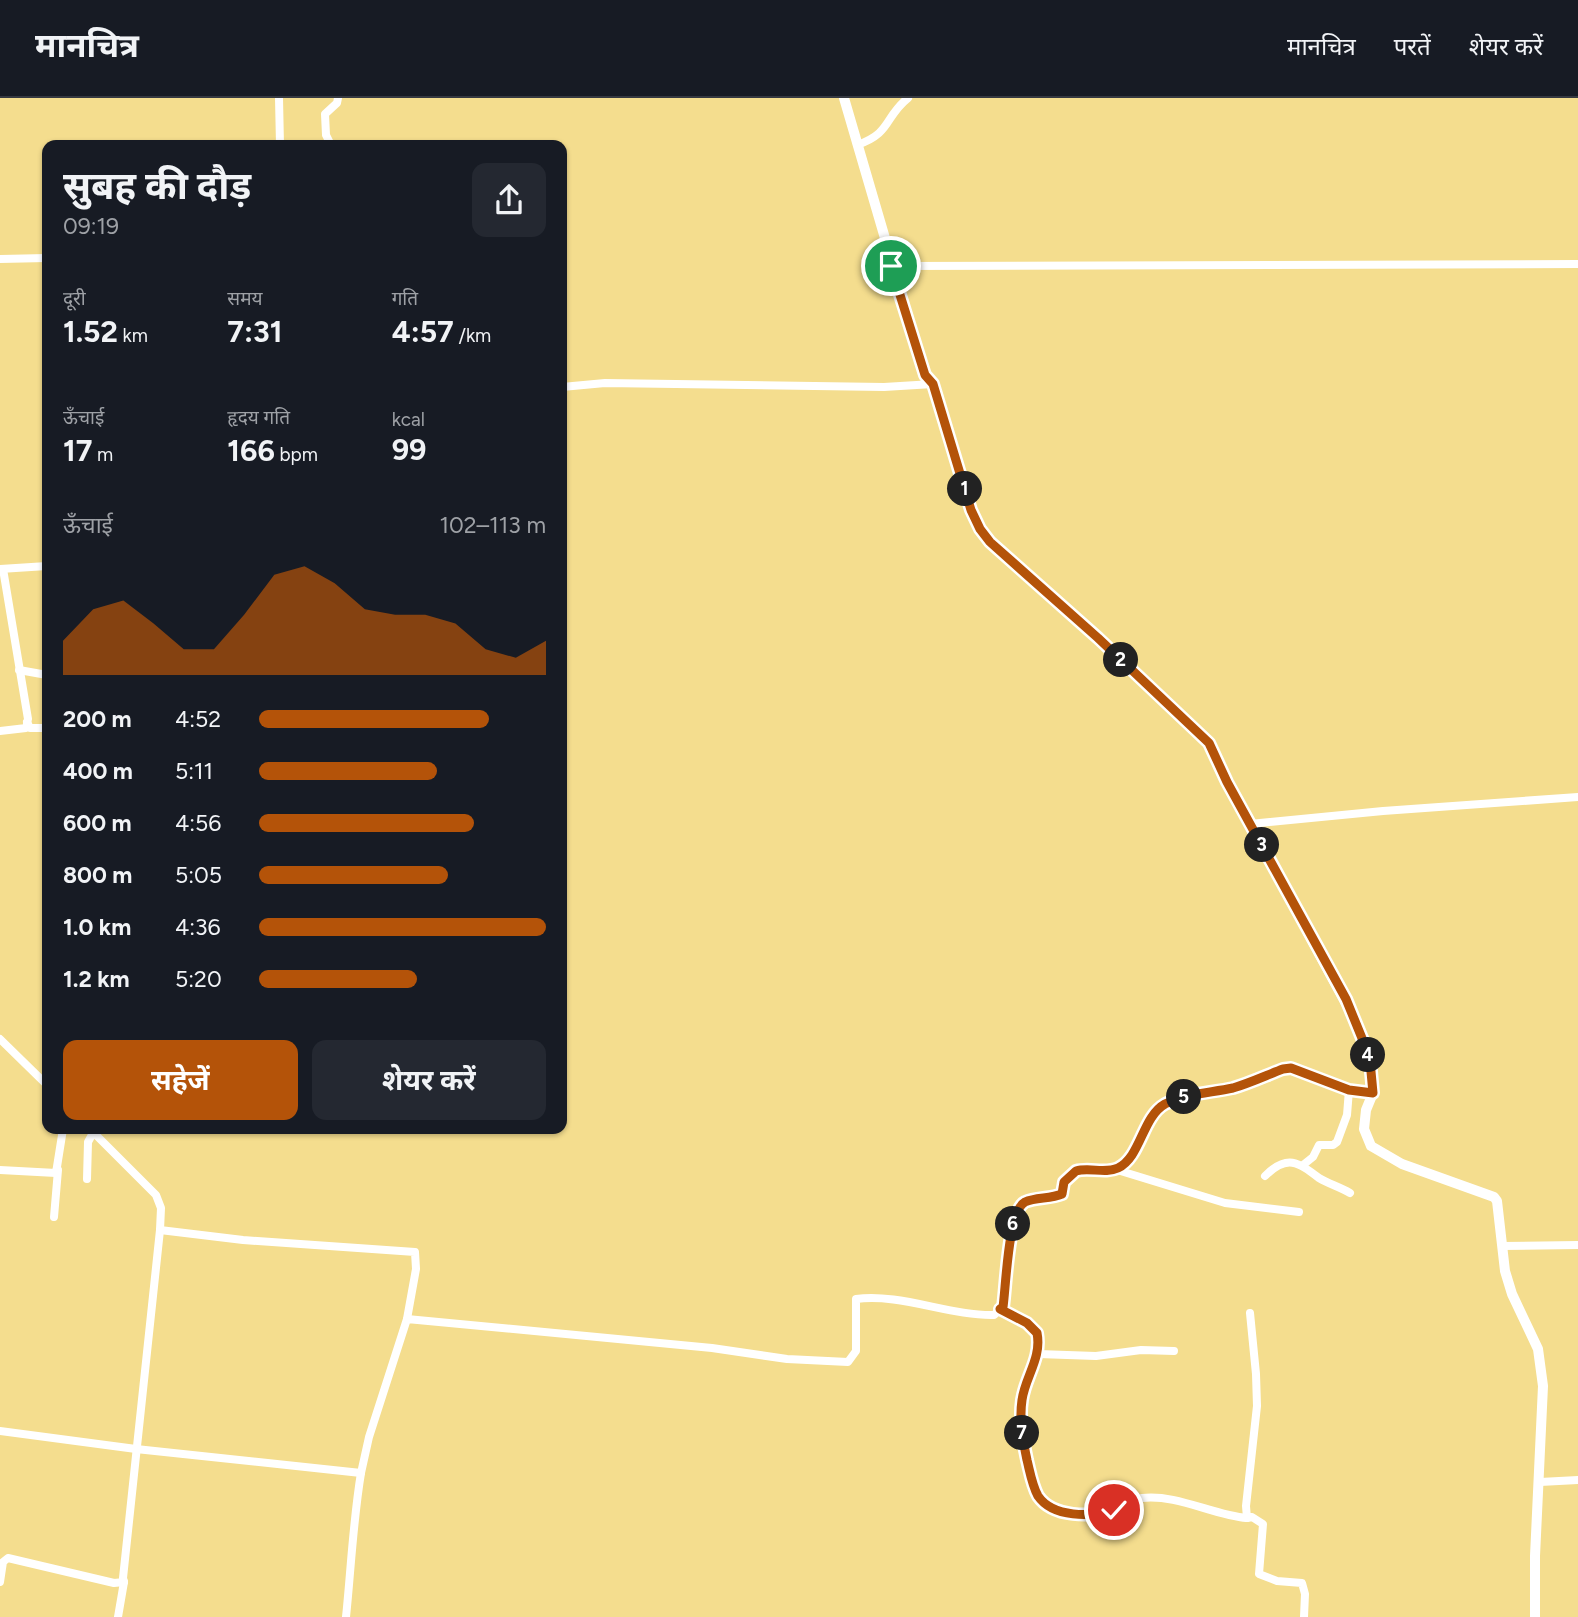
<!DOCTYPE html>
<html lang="hi">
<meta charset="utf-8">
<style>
body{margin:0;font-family:Figtree,"Noto Sans Devanagari",sans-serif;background:#242831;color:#f1f3f6;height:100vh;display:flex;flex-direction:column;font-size:26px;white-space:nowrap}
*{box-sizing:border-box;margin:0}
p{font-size:23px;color:#9ea1a6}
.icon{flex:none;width:38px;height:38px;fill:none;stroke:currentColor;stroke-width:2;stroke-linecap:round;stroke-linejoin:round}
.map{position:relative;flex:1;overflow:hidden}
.side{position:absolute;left:42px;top:42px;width:525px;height:994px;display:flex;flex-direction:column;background:#171b24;border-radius:14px;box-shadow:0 2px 5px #0004}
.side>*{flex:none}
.pin{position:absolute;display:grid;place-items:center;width:60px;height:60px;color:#fff;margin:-30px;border:4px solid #fff;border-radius:50%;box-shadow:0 2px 7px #0007}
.km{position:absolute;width:35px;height:35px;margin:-18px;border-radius:50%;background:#222;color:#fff;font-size:19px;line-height:35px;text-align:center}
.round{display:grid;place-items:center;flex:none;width:74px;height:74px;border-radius:14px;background:#242831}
.overview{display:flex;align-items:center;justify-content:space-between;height:119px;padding:0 21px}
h1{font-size:38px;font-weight:700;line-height:52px}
.stats{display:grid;grid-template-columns:repeat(3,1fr);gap:10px;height:119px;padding:7px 21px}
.stats div{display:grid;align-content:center}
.stats b{font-size:30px;font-weight:700}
.stats small{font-size:19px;font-weight:400}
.stats p{font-size:19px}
.chart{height:196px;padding:14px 21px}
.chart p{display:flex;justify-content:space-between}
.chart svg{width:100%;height:126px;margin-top:7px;fill:#b45309;opacity:.7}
.action{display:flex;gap:14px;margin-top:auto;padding:14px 21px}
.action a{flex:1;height:80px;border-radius:14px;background:#b45309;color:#fff;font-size:28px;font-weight:700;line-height:80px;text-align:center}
.action a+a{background:#242831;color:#f1f3f6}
ul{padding:0 21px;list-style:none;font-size:23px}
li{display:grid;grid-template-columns:112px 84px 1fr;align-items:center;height:52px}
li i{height:18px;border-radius:9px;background:#b45309}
header{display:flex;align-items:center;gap:42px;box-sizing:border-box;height:98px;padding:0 35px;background:#171b24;border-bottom:2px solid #363941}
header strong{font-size:33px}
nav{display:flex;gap:38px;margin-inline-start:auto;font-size:24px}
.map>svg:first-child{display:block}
</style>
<header>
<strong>मानचित्र</strong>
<nav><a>मानचित्र</a><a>परतें</a><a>शेयर करें</a></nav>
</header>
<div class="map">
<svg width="1578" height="1519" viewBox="0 0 1578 1519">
<rect width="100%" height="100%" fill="#f4dd8e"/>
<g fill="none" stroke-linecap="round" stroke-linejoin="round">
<g stroke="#fff" stroke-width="8">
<polyline points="279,0 280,47"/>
<polyline points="331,47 326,37 325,16 337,5 338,0"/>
<path d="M857,47C892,35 884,19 908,0"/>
<polyline points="0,161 47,160"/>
<polyline points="891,168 1578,166"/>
<polyline points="562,289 605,285 884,289 933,286"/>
<polyline points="0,471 47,468"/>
<polyline points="19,572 47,577"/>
<polyline points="27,624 30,630 47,630"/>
<polyline points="0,633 26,630 28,621 3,471"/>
<polyline points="1250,726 1383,713 1578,699"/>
<polyline points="0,941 47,987"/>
<polyline points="1303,1067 1313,1059 1319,1047 1333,1047 1337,1044 1347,1017 1349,992"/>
<polyline points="1114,1071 1225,1105 1299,1114"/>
<polyline points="0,1072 56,1075 63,1031"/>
<path d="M1265,1078C1287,1056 1298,1064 1319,1080C1329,1086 1340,1089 1350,1095"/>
<polyline points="87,1081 88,1044 93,1035"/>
<polyline points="54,1119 58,1072"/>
<polyline points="160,1132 243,1142 415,1154 416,1171 407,1221"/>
<polyline points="1502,1148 1578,1147"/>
<path d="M1000,1211L1027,1225L1037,1235C1042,1264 1020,1288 1021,1318C1022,1340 1027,1390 1045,1405C1052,1411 1060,1413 1069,1414C1080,1416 1091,1418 1102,1415C1116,1413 1128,1402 1142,1400C1177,1396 1213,1417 1247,1420"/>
<polyline points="1250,1215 1256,1276 1257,1308 1246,1408 1247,1420 1252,1419 1263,1426 1259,1476 1277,1483 1302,1485 1305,1496 1304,1519"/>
<polyline points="1038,1256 1096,1258 1141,1252 1174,1253"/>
<path d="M0,1333L136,1351L361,1375L369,1339L407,1221L712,1250L787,1261L848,1264L856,1253V1201C900,1195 950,1218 994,1217L1003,1209C1008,1183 1007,1123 1023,1105L1062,1096L1064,1084L1076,1073C1089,1070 1106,1076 1118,1070C1141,1059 1142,1019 1165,1007C1187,995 1210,995 1233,990C1250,985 1267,977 1283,971L1291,970L1349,992L1373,995"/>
<polyline points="1540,1384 1578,1382"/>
<polyline points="0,1484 3,1464 8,1460 114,1485 124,1484 123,1480 160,1132 161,1110 156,1097 90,1031"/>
<polyline points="118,1519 124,1484"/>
<path d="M346,1519C351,1471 353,1423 361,1375"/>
</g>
<polyline stroke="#fff" stroke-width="10" points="844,0 925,277 933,286 971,412 980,431 990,444 1099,540 1209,645 1227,684 1359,930 1371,974 1373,995 1366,1012 1364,1031 1371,1048 1402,1066 1494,1099 1497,1103 1505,1173 1512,1196 1538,1251 1543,1288 1535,1458 1535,1519"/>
</g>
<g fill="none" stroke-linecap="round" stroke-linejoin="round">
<defs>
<path id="route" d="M891,168L925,277L933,286L971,412L980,431L990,444L1098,540L1209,645L1227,684L1346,901L1366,950L1370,963L1373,995L1349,992L1291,970L1283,971C1267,977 1250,985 1233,990C1210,995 1187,995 1165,1006C1142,1019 1141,1059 1118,1070C1105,1076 1089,1069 1076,1073L1064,1084L1062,1096C1050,1101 1036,1099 1025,1104C1008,1113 1006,1189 1003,1209L1000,1211L1027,1225L1037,1235C1042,1260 1025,1279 1022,1302C1019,1322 1023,1343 1027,1362C1030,1374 1032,1387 1038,1398C1053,1420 1091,1419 1114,1412"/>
</defs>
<use href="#route" stroke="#fff" stroke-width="14"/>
<use href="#route" stroke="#b45309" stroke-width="9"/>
</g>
</svg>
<div class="pin" style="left:891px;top:168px;background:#1e9e55"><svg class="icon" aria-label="arrive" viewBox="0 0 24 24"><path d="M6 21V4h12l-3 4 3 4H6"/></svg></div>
<div class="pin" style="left:1114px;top:1412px;background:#d93025"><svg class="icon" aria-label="check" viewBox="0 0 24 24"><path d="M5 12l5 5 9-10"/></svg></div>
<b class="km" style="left:965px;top:391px">1</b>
<b class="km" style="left:1121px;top:562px">2</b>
<b class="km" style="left:1262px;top:747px">3</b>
<b class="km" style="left:1368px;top:957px">4</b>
<b class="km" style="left:1184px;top:999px">5</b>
<b class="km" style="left:1013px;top:1126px">6</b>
<b class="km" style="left:1022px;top:1335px">7</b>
<section class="side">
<div class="overview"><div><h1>सुबह की दौड़</h1><p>09:19</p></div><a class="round"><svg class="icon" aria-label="share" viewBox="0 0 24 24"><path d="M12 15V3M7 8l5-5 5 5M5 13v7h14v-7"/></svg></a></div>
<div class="stats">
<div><p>दूरी</p><b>1.52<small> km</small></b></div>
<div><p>समय</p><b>7:31</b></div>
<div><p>गति</p><b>4:57<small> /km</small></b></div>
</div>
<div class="stats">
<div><p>ऊँचाई</p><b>17<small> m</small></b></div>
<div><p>हृदय गति</p><b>166<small> bpm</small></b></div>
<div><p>kcal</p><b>99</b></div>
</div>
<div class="chart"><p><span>ऊँचाई</span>102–113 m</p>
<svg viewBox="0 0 160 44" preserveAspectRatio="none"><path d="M0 44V32L10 21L20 18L30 26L40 35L50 35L60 23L70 9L80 6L90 12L100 21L110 23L120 23L130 26L140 35L150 38L160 32V44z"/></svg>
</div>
<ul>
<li><b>200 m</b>4:52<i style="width:80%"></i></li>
<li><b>400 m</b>5:11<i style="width:62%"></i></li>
<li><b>600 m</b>4:56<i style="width:75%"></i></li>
<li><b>800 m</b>5:05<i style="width:66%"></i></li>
<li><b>1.0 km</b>4:36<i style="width:100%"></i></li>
<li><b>1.2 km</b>5:20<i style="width:55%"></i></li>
</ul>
<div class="action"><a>सहेजें</a><a>शेयर करें</a></div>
</section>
</div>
